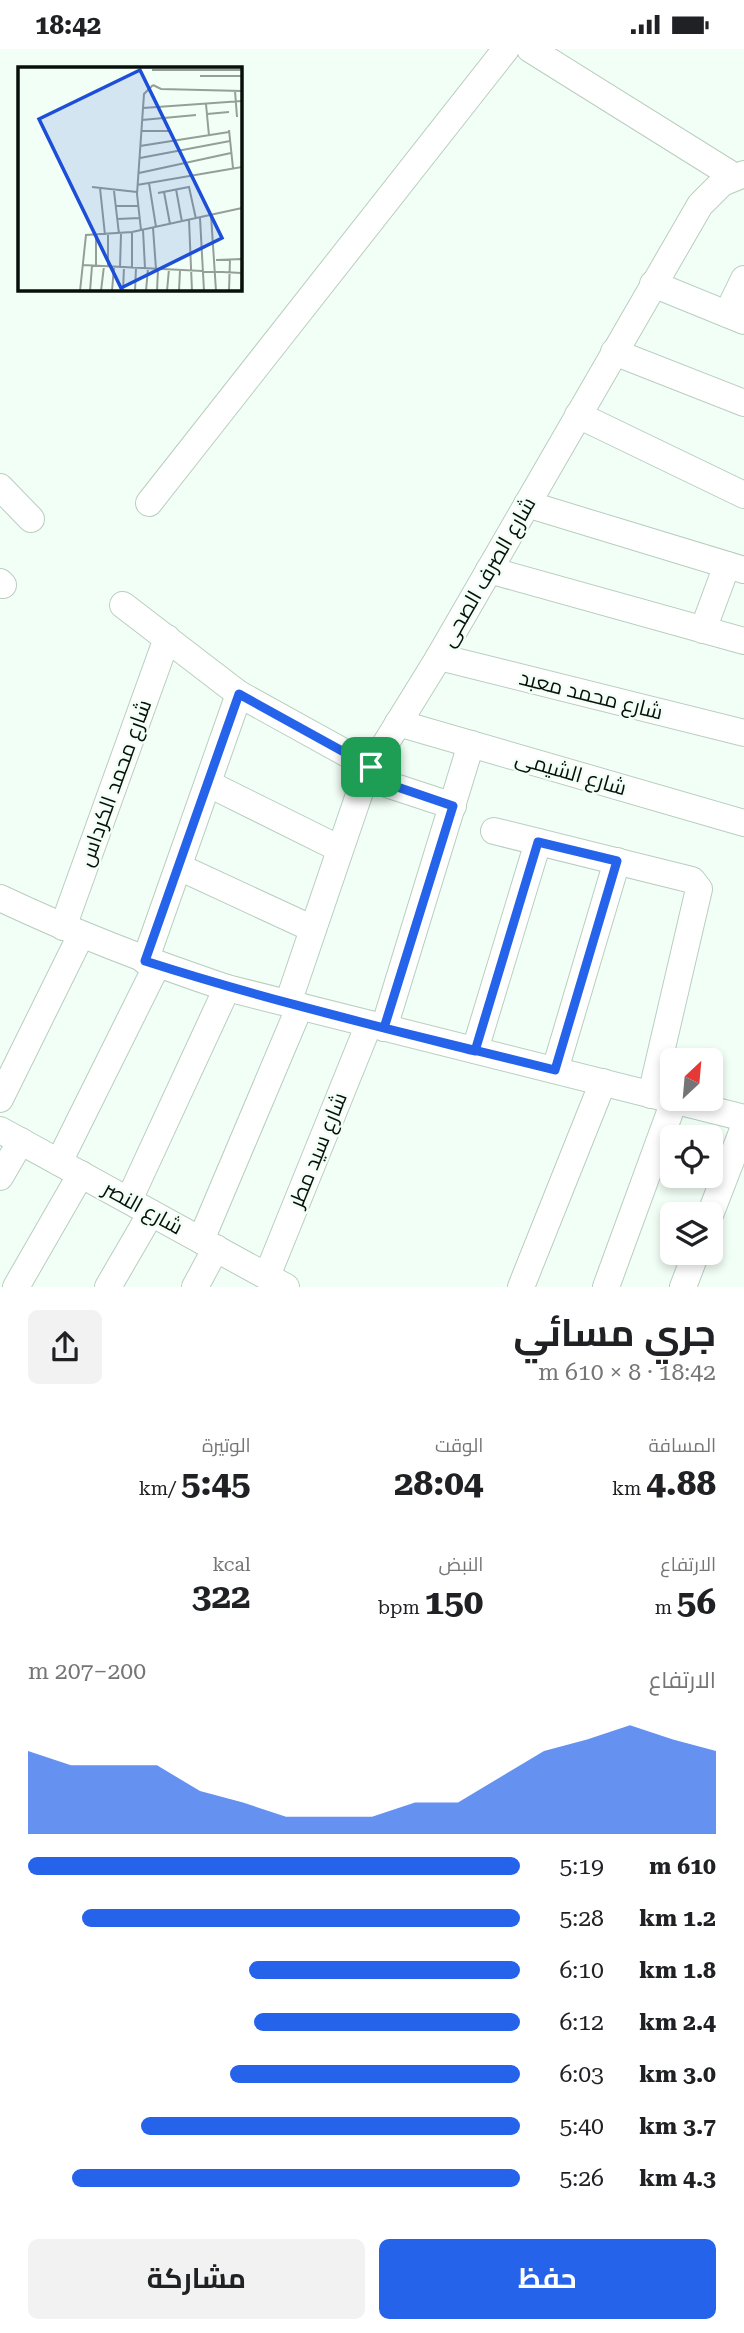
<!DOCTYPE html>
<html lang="ar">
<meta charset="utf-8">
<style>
body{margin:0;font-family:"Roboto Serif",Cairo,serif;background:#f2f2f2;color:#202124;direction:rtl;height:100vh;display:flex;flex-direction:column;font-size:26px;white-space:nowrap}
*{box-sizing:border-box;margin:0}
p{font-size:23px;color:#757577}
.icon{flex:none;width:38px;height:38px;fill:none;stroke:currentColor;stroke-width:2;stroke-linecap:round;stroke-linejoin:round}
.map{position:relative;height:1238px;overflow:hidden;direction:ltr}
.drawer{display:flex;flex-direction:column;background:#fff;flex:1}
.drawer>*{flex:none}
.needle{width:46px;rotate:26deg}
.controls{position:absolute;left:660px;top:999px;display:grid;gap:14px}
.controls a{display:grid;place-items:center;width:63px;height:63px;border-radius:10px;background:#fff;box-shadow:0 4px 10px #0003;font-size:35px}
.pin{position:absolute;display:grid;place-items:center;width:60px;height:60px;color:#fff;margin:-30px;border-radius:14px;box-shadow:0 4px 10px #0006}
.round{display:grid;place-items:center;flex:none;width:74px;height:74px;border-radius:10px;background:#f2f2f2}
.head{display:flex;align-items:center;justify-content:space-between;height:119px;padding:0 28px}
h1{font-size:38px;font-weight:700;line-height:52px}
.metrics{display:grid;grid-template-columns:repeat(3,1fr);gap:10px;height:119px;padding:7px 28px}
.metrics div{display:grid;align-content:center}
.metrics b{font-size:35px;font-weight:700}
.metrics small{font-size:19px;font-weight:400}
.metrics p{font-size:19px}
.chart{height:196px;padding:14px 28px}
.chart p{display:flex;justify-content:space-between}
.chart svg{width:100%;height:126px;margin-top:7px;fill:#2563eb;opacity:.7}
.action{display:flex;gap:14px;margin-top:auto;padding:14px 28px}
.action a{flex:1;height:80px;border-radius:10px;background:#2563eb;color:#fff;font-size:28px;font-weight:700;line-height:80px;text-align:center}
.action a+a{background:#f2f2f2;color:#202124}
ul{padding:0 28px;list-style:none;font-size:23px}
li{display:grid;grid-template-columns:112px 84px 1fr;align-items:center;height:52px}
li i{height:18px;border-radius:9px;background:#2563eb}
.status{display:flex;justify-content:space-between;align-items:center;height:49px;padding:0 35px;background:#fff;direction:ltr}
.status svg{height:19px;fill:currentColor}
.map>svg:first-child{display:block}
</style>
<div class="status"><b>18:42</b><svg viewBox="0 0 49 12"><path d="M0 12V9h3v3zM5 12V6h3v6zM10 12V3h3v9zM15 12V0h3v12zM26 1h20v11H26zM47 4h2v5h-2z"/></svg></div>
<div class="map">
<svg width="744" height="1238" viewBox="0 0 744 1238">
<rect width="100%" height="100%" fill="#f2fff6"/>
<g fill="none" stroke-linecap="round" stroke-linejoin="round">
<defs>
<g id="minor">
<polyline points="530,0 735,128"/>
<polyline points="653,235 744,272"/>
<polyline points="727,265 744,230"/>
<polyline points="614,303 744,354"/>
<polyline points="578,366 744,446"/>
<polyline points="0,438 31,470"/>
<polyline points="149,454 506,0"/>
<polyline points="527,455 744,521"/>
<polyline points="489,521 744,592"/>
<polyline points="0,533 3,536"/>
<polyline points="123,556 239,645 371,718"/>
<polyline points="703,581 727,516"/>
<polyline points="439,608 744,684"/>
<polyline points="398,674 744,774"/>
<polyline points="365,728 453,757"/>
<polyline points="209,735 340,800"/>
<polyline points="494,782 692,831 699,840 651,1046"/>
<polyline points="179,818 313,880"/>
<path d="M0,849C74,884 149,913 227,939L744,1069"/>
<polyline points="63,878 167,589"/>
<polyline points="145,912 239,645"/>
<polyline points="288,954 365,728 439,608 700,156 722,134 744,125"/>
<polyline points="384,979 471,695"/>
<polyline points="475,1001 538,793"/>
<polyline points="555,1021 617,812"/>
<polyline points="0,1050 81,886"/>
<polyline points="0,1081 286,1238"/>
<polyline points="59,1113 157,916"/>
<polyline points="0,1128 21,1092"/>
<polyline points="129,1151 227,939"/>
<polyline points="710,1166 744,1078"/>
<polyline points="201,1191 300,957"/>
<polyline points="267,1227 369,975"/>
<polyline points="16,1238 81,1125"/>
<polyline points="108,1238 151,1164"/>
<polyline points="195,1238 216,1199"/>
<polyline points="521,1238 603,1033"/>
<polyline points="606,1238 674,1052"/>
<polyline points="683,1238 696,1204"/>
</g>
</defs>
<use href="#minor" stroke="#b9cebf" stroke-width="28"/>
<use href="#minor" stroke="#fff" stroke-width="26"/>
</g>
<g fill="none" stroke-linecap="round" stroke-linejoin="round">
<defs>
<path id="route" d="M371,718L239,645L145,912C254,947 364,974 475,1002L538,793L617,812L555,1021L384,979L453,757L365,727L371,718"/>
</defs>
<use href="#route" stroke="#fff" stroke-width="14"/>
<use href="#route" stroke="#2563eb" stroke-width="9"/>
</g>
<g text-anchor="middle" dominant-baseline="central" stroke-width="5" stroke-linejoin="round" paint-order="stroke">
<g font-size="21" fill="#09100b" stroke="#f2fff6">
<text transform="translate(488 523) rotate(-60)">شارع الصرف الصحى</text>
<text transform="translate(591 646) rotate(14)">شارع محمد معبد</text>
<text transform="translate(571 724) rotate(16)">شارع الشيمى</text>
<text transform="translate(115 734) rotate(-70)">شارع محمد الكرداس</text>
<text transform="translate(318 1101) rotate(-68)">شارع سيد مطر</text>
<text transform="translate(143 1159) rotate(29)">شارع النصر</text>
</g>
</g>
<g transform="translate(18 18)">
<rect width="224" height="224" fill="#f2fff6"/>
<path fill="none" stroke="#959f98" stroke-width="2" d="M134,3H224M182,9H224M135,18L143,22L224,24M217,24L219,50M188,37L191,69M125,41L224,34M189,47L211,45M124,53L178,48M211,63L215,101M123,64H152M122,79L211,65M122,91L212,74M121,106L213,86M131,116L138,160M119,118L224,100M74,120L119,125M82,121L87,168M158,122L164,155M96,124L101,167M146,125L152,157M140,126L171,120L178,152M98,139H120M193,148L198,224M182,151L186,224M99,152L122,151M171,153L174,224M135,161L138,202M123,163L119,127L126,27L135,18M125,163L127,201M114,165V201M198,193L224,192M65,198L224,206M78,199V168M90,199V168M102,200L103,167M62,224L68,168L114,165L224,141M72,224L74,199M83,224L86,199M94,224L96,200M105,224L106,200M117,224L118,201M128,224L130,201M139,224L140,202M149,224L151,202M161,224L162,203M211,224L212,192M223,224L224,192"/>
<path fill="#1d4ed8" fill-opacity="0.15" stroke="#1d4ed8" stroke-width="3.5" d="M122,3L204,171L103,221L21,52Z"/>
<rect width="224" height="224" fill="none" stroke="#09100b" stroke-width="3.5"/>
</g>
</svg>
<div class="controls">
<a><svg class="needle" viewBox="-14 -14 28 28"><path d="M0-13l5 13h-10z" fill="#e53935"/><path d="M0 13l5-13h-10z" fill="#757577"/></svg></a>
<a><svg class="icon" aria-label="locate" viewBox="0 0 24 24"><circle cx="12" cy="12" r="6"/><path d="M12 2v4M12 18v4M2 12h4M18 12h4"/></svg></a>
<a><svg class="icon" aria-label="layers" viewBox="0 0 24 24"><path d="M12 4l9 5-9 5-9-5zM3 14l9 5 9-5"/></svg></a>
</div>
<div class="pin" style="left:371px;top:718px;background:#1e9e55"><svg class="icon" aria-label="arrive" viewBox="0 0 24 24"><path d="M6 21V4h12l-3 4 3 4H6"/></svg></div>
</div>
<section class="drawer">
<div class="head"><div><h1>جري مسائي</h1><p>18:42 · 8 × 610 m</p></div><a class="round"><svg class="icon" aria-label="share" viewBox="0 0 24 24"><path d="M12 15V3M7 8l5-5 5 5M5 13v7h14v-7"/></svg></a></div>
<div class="metrics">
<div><p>المسافة</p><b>4.88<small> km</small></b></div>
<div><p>الوقت</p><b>28:04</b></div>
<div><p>الوتيرة</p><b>5:45<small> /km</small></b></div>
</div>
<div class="metrics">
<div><p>الارتفاع</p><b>56<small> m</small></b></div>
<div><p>النبض</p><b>150<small> bpm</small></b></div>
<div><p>kcal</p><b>322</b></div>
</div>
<div class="chart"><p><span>الارتفاع</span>200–207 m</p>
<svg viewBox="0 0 160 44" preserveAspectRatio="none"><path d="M0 44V15L10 20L20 20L30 20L40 29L50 33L60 38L70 38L80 38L90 33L100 33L110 24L120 15L130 11L140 6L150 11L160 15V44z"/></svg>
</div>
<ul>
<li><b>610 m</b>5:19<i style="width:100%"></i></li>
<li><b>1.2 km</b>5:28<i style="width:89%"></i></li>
<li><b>1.8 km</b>6:10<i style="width:55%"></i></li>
<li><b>2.4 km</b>6:12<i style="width:54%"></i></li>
<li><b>3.0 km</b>6:03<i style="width:59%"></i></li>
<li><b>3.7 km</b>5:40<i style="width:77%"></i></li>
<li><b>4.3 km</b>5:26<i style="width:91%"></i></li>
</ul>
<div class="action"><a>حفظ</a><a>مشاركة</a></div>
</section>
